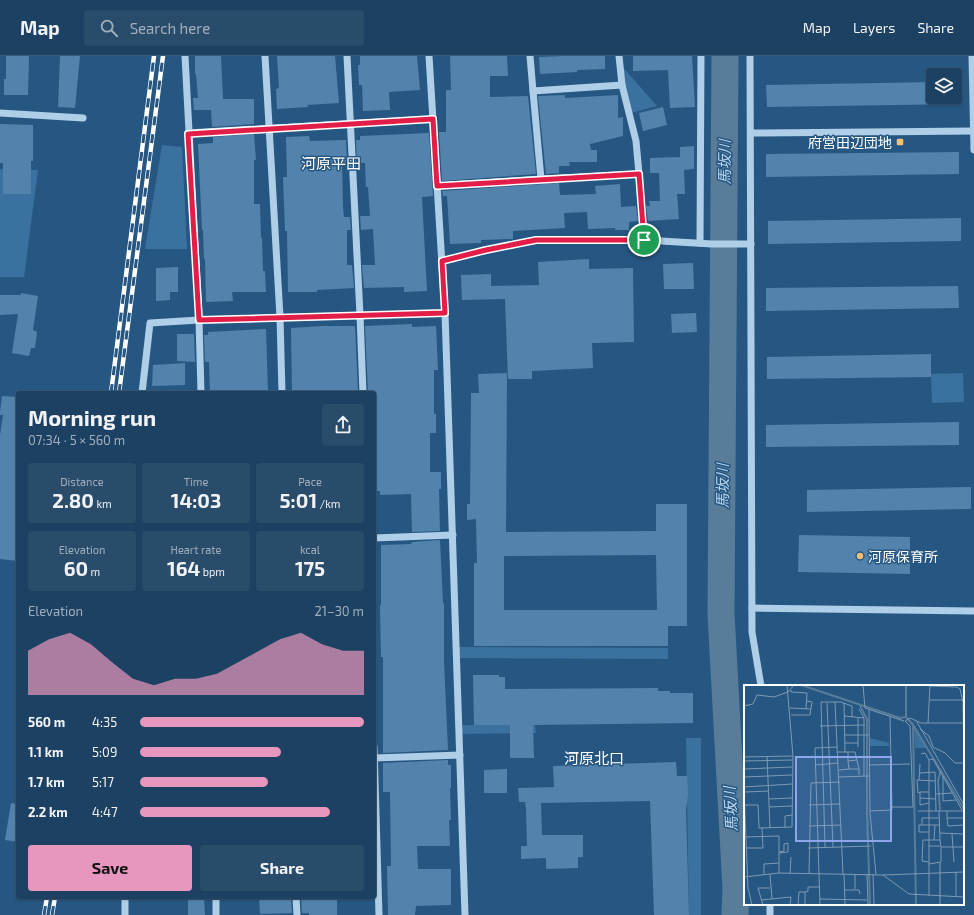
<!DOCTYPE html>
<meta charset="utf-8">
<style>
body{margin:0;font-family:"Exo 2","Noto Sans JP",sans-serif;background:#294c6b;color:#f1f3f6;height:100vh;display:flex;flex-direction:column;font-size:15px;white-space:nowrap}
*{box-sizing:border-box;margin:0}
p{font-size:13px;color:#a0afbe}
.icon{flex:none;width:22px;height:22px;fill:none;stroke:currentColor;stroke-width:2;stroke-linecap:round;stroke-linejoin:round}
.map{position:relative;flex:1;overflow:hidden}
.panel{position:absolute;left:16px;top:335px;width:360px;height:508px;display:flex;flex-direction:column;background:#1c4162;border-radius:4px;box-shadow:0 1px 3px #0004,0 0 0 1px #3a5a77}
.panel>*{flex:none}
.tools{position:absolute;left:926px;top:12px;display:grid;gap:8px}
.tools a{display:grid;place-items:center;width:36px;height:36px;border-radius:4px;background:#1c4162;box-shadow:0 1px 3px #0004,0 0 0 1px #3a5a77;font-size:20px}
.pin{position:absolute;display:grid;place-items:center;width:34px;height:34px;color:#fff;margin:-17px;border:2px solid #fff;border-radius:50%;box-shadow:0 1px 4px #0007}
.round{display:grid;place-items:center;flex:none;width:42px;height:42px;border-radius:4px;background:#294c6b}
.headline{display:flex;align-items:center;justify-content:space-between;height:68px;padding:0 12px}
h1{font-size:22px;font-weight:700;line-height:30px}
.stats{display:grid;grid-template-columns:repeat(3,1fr);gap:6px;height:68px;padding:4px 12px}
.stats div{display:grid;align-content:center;border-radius:4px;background:#294c6b;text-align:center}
.stats b{font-size:20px;font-weight:700}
.stats small{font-size:11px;font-weight:400}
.stats p{font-size:11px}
.chart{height:112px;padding:8px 12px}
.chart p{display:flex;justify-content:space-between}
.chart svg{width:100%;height:72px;margin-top:4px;fill:#e797bd;opacity:.7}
.cta{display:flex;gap:8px;margin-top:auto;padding:8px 12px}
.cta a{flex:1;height:46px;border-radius:4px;background:#e797bd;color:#111;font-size:16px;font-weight:700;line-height:46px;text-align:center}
.cta a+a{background:#294c6b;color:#f1f3f6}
ul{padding:0 12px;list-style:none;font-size:13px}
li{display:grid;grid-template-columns:64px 48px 1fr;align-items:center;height:30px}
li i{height:10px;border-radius:5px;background:#e797bd}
header{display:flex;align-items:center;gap:24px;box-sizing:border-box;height:56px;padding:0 20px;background:#1c4162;border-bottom:1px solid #3a5a77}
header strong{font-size:19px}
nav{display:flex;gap:22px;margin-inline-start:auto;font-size:14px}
.search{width:280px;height:36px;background:#294c6b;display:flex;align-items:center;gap:10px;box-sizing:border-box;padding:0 14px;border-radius:4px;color:#a0afbe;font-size:15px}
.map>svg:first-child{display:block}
</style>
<header>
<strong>Map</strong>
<div class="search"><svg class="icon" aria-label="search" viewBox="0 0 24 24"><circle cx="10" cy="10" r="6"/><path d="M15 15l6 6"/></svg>Search here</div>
<nav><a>Map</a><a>Layers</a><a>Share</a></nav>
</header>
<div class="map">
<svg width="974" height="859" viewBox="0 0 974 859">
<rect width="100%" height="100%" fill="#265782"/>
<g fill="#3b719f">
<polygon points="621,9 657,50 631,57"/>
<polygon points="162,89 182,91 187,193 145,193"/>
<polygon points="0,113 38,114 24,221 0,221"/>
<polygon points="963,317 964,346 932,347 931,318"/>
<polygon points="459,591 668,592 668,603 459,602"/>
<polygon points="461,669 535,669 536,677 461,678"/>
<polygon points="686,682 701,682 701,859 689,859"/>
</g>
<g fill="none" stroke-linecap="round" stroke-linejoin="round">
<polyline stroke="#597c99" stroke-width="27" points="725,0 721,558 736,833 735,859"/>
</g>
<g fill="#5383ac" fill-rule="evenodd">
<polygon points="6,0 29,0 28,39 4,39 4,23 6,23"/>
<polygon points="60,0 80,0 75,52 58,51"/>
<polygon points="195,0 221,0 223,43 254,43 254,68 212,71 211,54 194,54 193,42 198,42 196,18 195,18"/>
<polygon points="277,0 335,0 339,47 307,49 308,51 277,53 276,33 279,32"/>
<polygon points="360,0 417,0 420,34 389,36 390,54 363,55 362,29 359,29 358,9 360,9"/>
<polygon points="450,0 507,0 508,20 490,20 490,41 528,40 536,118 442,125 439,76 446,76 446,34 451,34"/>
<polygon points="564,0 605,0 605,13 577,14 577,16 540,18 539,1"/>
<polygon points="633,0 692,0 695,51 670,52 668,14 633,15"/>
<polygon points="933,26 933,41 955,41 955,26 959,26 960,48 767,51 766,29"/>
<polygon points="565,39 565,42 618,39 618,62 623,61 623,80 590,88 591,94 597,94 597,106 569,106 570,110 559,110 559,117 546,118 538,40"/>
<polygon points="663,51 667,69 643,75 639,57"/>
<polygon points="0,68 33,69 33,105 31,105 31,138 3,138 3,107 0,107"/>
<polygon points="429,77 433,140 422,141 427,235 404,236 404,231 364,232 362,209 375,209 373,173 361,174 360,160 370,160 368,131 366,131 365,107 357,107 356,84 360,84 360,80"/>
<polygon points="254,78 256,104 254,104 254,148 260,148 261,182 262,182 263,215 265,215 266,236 232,236 233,245 206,246 205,203 204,203 203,174 202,174 198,88 213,87 213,81"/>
<polygon points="309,80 310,85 346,84 347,107 342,107 343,151 344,161 350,161 351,174 347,174 347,209 352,209 354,232 317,234 317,236 288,236 287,175 285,175 283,121 287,121 286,81"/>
<polygon points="694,90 694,113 684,114 685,138 677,138 679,163 648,165 646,150 650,150 649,145 660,145 659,117 650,117 650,102 680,101 680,91"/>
<polygon points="959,96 959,118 766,121 766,98"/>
<polygon points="559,127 560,139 596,138 595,130 620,128 621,151 636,150 638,165 629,166 629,174 615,174 615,172 588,173 587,156 564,157 565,172 513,175 513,183 481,184 481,187 450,188 447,140 443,140 442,135"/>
<polygon points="961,162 961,185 768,188 768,165"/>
<polygon points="589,203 589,213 633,212 634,286 592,287 593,312 532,315 532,323 508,323 505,243 462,244 461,219 491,218 491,230 539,229 538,206"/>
<polygon points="693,207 694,233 664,233 663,208"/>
<polygon points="178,211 178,236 170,236 170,244 156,245 156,212"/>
<polygon points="958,230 959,252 766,255 766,232"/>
<polygon points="21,237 38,240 33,274 37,276 35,292 31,292 29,300 12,297 18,258 0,259 0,239 21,239"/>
<polygon points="696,257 697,276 672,277 671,258"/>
<polygon points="412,268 412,271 436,270 438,314 434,314 434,358 436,358 436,377 430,377 430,416 441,416 441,433 439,433 440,475 412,476 411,438 380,439 380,435 374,435 374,394 376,394 376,388 377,388 375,342 374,343 374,337 368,337 365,270"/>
<polygon points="322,270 355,270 358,337 292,337 291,272"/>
<polygon points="266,273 268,337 210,337 209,306 205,306 204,279 208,279 208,276"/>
<polygon points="177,278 194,278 195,306 177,305"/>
<polygon points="931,298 931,321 767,323 767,301"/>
<polygon points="185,307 185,329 152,330 153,309"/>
<path d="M507,317L506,476L656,475V448H687V570H668V590H474V507H477L476,463L467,464V448H470L471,337H479L478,318ZM656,499L657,554H504V500Z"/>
<polygon points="2,340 18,341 18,505 0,503 0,379 3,359 0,359 0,356"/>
<polygon points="959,366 959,389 766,391 766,369"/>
<polygon points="971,431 971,453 807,456 807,434"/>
<polygon points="799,479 910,481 910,518 798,516"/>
<polygon points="440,484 443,547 444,547 444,605 448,694 383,697 383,601 381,601 380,549 381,549 381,489 411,488 412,486"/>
<polygon points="473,619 499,619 499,621 505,621 505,633 658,632 658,635 670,635 670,637 693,637 693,667 533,669 534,702 510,702 510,669 474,669"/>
<polygon points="448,704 448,709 451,709 451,732 450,732 451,764 449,764 450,790 417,790 418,813 451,813 451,849 416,850 415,859 388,859 387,810 391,810 390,736 383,736 383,707"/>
<polygon points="676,706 677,720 687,720 688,738 686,754 689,859 654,859 650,745 541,747 542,779 583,779 583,801 578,801 578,812 546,813 546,802 521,803 521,790 527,790 526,753 525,746 519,746 518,732 554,731 553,710"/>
<polygon points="507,713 507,737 484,737 484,714"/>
<polygon points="11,747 18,748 18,786 5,784"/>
<polygon points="188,841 204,841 205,859 188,859"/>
<polygon points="259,841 291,841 292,857 260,858"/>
<polygon points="301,841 337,841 337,859 309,859 309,857 302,857"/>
</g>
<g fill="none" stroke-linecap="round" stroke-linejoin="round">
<g stroke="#afcee7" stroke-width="7">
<polyline points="185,0 199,264 201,337"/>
<polyline points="265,0 280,261 282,337"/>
<polyline points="347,0 360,259 363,337"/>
<polyline points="429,0 445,257 465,859"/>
<polyline points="530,0 533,35 622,29"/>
<polyline points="619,0 622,29 636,85 639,118"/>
<polyline points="750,0 752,576 761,630"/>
<polyline points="972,0 974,94"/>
<polyline points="0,57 83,62"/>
<polyline points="188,77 433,63"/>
<polyline points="751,77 974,75"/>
<polyline points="541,123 639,118 644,184"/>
<polyline points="437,130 541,123 533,35"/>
<polyline points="700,187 701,0"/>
<polyline points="442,205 486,194 536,184 644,184 712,188 751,188"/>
<polyline points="142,337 150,267 199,264 445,257"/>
<polyline points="374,482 453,479"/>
<polyline points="752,552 974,555"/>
<polyline points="374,691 379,859"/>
<polyline points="374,702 460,699"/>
<polyline points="216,841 216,859"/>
<polyline points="296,841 297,859"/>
<polyline points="770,848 770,859"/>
<polyline points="125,859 125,841"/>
</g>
<defs>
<g id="rail">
<polyline points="111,337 154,0"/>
<polyline points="119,337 163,0"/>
<polyline points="44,859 47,841"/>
<polyline points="52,859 55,841"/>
</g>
</defs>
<use href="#rail" stroke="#fff" stroke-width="4.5"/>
<use href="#rail" stroke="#265782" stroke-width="3" stroke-dasharray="9" stroke-linecap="butt"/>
</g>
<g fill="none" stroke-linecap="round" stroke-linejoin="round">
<defs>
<polygon id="route" points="433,63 437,130 639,118 644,184 536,184 486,194 442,205 445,257 199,264 188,78"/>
</defs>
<use href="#route" stroke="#fff" stroke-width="8"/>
<use href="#route" stroke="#e11d48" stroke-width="5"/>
</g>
<g fill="#f0c074" stroke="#265782" stroke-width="1.5">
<rect x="896" y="82" width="8" height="8" rx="2"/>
<circle cx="860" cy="500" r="4"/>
</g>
<g text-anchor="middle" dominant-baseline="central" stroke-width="3" stroke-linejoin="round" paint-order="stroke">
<g font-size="14" fill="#fff" stroke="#265782" text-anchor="end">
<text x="892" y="86">府営田辺団地</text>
<text x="868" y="500" text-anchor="start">河原保育所</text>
</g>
<g font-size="15" font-style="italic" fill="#bad7ee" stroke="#265782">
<text transform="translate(724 106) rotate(-90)">馬坂川</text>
<text transform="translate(722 430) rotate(-90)">馬坂川</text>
<text transform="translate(730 753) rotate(-93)">馬坂川</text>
</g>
<g font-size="15" fill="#fff" stroke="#265782">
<text x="331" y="107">河原平田</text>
<text x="594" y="702">河原北口</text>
</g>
</g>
<g transform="translate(744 629)">
<rect width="220" height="220" fill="#265782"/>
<path d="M170,40L183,63H171ZM126,53L145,58V61H126Z" fill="#3b719f"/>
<path fill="none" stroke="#597c99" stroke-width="2" d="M57,0L156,33L162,32M162,0V32M116,21L123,34V127L126,220M162,32L169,40L172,220M168,38L220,124M196,125L194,96L197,84M196,220V178"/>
<path fill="none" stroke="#7d9ab4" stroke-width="1" d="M119,0L121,23L160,36M186,1L213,2L216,4L219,17L220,72M47,5V7L63,8L62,24M186,15H219M91,17L99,189M83,18L89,162M100,18L101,67M0,21L9,19L13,10L30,12L44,7L50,0M46,23L67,24M115,24L120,33V91M125,25L126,128L132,189M47,30H66L68,17L63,16M100,31L120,33M173,37L220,120M184,38L186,0M76,41L121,40M176,44L185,51L189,62L201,68L211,78H220M101,50H125M101,58H114V62M114,58V33M94,67H111L115,84M104,67V76L113,75M177,69L181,68L185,75V133H195M23,71L26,143M0,72L49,71M185,75L189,74L218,125M0,76L49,75M71,80L94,78M125,80L166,79M0,84L48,82M105,84H115V90M95,85L105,84L104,76M176,88L191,87L192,126M220,89V114M199,91V116L212,115M0,92L48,90M95,92L125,91M175,95L176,79M0,102L48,99M0,104L4,203L8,220M1,107L25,106M176,107L174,108L173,95L191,96M185,107H176V113L192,114M192,109L208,108M176,113V120L185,118M25,114L48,113M0,120H14L15,143L48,142L49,71L43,0M65,120L96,119M25,122L48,121M148,122H169L166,41L161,36L166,33L177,38H219M126,126L148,125L146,32M174,126H220M203,126V133H220M203,133L204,141L220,140M178,140V133H185V147M65,141L97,140M41,143V131L48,130M196,148L220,149M208,149L210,177M0,152L35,151V188M190,155L191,140M196,155L197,162H220M185,161V147H175V140H195M81,162L77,17H97L105,20L108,21V32M3,163H19L18,143M64,163L127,161M35,167L40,166V159L44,158V167L35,168M185,177L178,176L179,155H196L195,126M185,179L197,177V162M212,187V212M26,189L28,214M46,189L47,172M65,189L67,98L96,97M75,189L71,63L93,62M75,189L76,220M100,189L101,220M123,189L124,220M129,189L130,220M20,190V179L35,178M111,190V204M139,190L165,209L220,212M0,192L35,188L139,190L220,187M100,205H115L116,209M185,211V161H196M76,214L123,215M17,215L47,212L46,220M19,220L14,203H26M54,220L55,207H61M61,220V207L64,206V202H76"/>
<path fill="#8ea6ec" fill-opacity="0.15" stroke="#8ea6ec" stroke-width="2" d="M52,72H147V156H52Z"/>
<rect width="220" height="220" fill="none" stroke="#fff" stroke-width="2"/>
</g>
</svg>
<div class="tools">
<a><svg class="icon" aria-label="layers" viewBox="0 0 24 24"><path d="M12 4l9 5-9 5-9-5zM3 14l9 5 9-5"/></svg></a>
</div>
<div class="pin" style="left:644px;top:184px;background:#1e9e55"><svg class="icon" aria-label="arrive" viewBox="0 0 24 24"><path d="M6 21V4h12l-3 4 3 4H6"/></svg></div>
<section class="panel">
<div class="headline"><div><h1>Morning run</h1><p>07:34 · 5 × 560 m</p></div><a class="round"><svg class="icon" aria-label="share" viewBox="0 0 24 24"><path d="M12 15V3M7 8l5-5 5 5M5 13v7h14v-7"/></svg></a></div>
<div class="stats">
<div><p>Distance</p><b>2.80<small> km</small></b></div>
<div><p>Time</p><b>14:03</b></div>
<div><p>Pace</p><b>5:01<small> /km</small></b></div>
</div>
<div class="stats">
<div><p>Elevation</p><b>60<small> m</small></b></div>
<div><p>Heart rate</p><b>164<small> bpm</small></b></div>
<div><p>kcal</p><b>175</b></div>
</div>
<div class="chart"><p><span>Elevation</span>21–30 m</p>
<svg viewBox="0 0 160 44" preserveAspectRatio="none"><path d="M0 44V17L10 10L20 6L30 13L40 24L50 34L60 38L70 34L80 34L90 31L100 24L110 17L120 10L130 6L140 13L150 17L160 17V44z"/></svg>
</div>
<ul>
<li><b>560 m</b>4:35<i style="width:100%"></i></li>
<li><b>1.1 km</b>5:09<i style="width:63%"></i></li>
<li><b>1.7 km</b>5:17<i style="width:57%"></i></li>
<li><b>2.2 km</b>4:47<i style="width:85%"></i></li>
</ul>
<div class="cta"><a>Save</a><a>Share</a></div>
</section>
</div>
